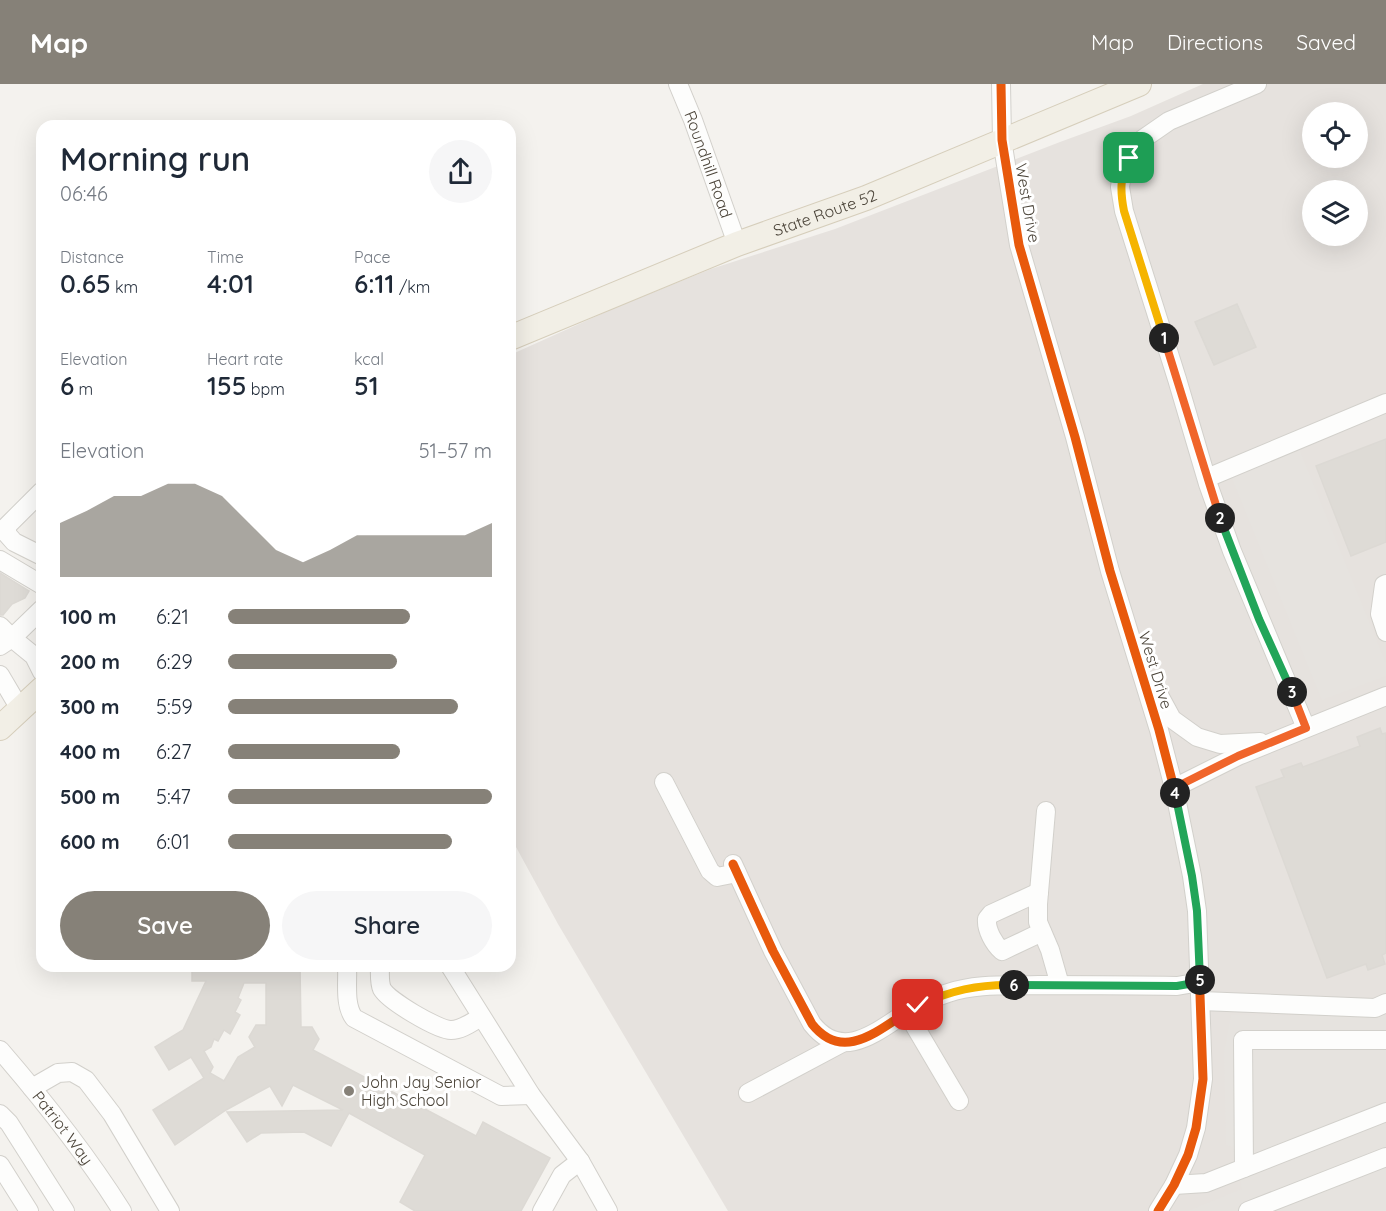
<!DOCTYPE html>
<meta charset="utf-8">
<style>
body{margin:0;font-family:Quicksand,sans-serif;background:#f6f6f7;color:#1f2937;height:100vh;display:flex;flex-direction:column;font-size:22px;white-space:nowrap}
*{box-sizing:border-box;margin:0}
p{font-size:20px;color:#747a83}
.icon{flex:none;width:33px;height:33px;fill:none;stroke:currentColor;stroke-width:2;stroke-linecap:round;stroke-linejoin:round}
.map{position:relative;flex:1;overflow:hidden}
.side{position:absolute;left:36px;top:36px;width:480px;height:852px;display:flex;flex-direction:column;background:#fff;border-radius:18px;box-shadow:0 6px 24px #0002}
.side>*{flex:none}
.controls{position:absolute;left:1302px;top:18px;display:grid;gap:12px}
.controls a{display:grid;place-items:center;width:66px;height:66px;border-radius:50%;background:#fff;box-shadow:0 6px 24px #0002;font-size:30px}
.pin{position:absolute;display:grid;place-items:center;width:51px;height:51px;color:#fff;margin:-26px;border-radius:12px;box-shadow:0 3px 9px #0006}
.km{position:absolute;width:30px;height:30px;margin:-15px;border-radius:50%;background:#222;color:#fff;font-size:16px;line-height:30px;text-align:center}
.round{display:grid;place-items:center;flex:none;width:63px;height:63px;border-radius:32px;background:#f6f6f7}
.overview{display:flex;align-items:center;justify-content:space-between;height:102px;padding:0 24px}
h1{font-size:33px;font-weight:600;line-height:45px}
.figures{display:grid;grid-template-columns:repeat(3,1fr);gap:9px;height:102px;padding:6px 24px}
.figures div{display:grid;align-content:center}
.figures b{font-size:26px;font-weight:600}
.figures small{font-size:16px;font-weight:400}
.figures p{font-size:16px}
.chart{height:168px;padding:12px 24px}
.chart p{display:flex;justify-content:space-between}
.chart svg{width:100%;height:108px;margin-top:6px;fill:#868178;opacity:.7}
.button{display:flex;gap:12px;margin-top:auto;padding:12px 24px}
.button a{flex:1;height:69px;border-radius:36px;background:#868178;color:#fff;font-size:24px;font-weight:600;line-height:69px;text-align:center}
.button a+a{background:#f6f6f7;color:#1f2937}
ul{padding:0 24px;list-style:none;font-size:20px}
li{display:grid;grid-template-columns:96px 72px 1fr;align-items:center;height:45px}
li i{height:15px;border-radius:8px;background:#868178}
header{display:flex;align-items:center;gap:36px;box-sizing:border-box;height:84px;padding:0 30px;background:#868178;color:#fff}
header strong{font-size:28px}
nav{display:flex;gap:33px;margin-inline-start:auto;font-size:21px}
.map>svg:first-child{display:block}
</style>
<header>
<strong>Map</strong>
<nav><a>Map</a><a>Directions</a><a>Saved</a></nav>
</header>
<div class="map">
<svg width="1386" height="1127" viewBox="0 0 1386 1127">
<rect width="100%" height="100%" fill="#f4f2ee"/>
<path fill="#e6e2de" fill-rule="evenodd" d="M1203,0H1386V1127H728L558,840L510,752V271L619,222L711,185L835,145L1060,58L1131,32ZM1312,28H1358V74H1312ZM1312,106H1358V152H1312Z"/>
<g fill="#e6e3df">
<polygon points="1299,365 1386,580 1386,592 1322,616 1232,394"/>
<polygon points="1386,929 1386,1127 1188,1127 1242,1105 1233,1063 1226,1061 1224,969 1231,931 1378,932"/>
</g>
<g fill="#dedbd6" stroke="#dcd9d4" stroke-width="1.5" fill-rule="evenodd">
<polygon points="1237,220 1256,263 1214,281 1195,238"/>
<polygon points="1386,355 1386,458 1351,472 1316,382"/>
<polygon points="0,489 29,507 25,514 12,520 3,531 0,531"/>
<polygon points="1380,644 1382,650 1386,649 1386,869 1382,871 1385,880 1368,886 1366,880 1327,894 1256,703 1284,693 1281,686 1301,679 1303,683 1360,662 1357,653"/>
<path d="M192,882H300L301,943H312L319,955L313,966L476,1052L483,1038L550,1074L521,1127H415L400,1118L425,1071L349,1029L331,1062L304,1048L261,1049L247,1058L227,1028L343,1026L293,1001L282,1022L270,1002L226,1026L175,1061L153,1026L204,994L191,973L169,986L155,963L183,946L206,897H192ZM244,899H266V941H256L249,953L255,963L238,973L224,997L210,989L213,983L204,967L211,963L214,955L218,957L224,946L230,950L240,931L235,928L241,916L238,914Z"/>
</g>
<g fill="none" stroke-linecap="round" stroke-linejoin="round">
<defs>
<g id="minor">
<path id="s1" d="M678,0L693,36L737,160"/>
<polyline points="1001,0 1002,56 1019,161 1075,353 1110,487 1159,646 1174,704 1192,792 1197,827 1203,995 1196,1044 1188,1071 1174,1101 1158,1127"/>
<polyline points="1257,0 1169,37 1143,55 1129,74 1122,90 1120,103 1124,127 1177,295 1208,400 1232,467 1306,644"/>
<polyline points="1207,394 1386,319"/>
<polyline points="42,407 7,442 7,450 14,458 42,472"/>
<polyline points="0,476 42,501"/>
<polyline points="1386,500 1384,501 1380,530 1386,548"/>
<polyline points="0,542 12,554 34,572 42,588"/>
<polyline points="0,562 12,554 42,525"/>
<polyline points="0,591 20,625"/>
<polyline points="1153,600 1172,635 1197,653 1220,660 1260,658"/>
<polyline points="664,698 710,787 717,793 737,789"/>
<polyline points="1174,704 1238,672 1386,612"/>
<polyline points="1046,727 1038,820 1038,838 1050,866 1060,901"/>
<path d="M733,780L773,867L812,940C846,983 885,939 919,921C928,916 939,912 948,909C978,899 1009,902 1039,901C1085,901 1131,901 1177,902L1200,898"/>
<path d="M1039,808L991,830L987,835C986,846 994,860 1002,867L1042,848"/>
<path d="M347,882C348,898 344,921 354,934L501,1012L531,1011"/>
<path d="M380,882C380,890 379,898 382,905C389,917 438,946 451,946C462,946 472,938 481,933"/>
<polyline points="450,882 531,1011 580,1077 608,1127"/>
<polyline points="1201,917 1375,924 1386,919"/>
<polyline points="907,929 959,1017"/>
<path id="s2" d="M0,966C44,1017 86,1070 122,1127"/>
<polyline points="32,1004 58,989 72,988 86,996 112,1030 170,1127"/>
<polyline points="748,1009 842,959"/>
<polyline points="0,1030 9,1039 65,1127"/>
<polyline points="0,1081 29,1127"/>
<polyline points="1244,1084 1243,956 1386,956"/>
<polyline points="1174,1101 1206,1099 1386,1028"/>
<polyline points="542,1127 562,1091 580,1077"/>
<polyline points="1248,1127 1386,1073"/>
</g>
<g id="major">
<path id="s3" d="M510,254L737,160L866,114L1139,0"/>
<polyline points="0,644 42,605"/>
</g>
</defs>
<use href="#minor" stroke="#d2d0cb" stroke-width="20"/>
<use href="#major" stroke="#d6cebb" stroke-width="26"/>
<use href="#minor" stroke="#fdfdfc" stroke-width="18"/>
<use href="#major" stroke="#f2efe6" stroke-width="24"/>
<defs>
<g id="cycleway">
<polyline points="1001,0 1002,56 1019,161 1075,353 1110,487 1159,646 1174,704 1192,792 1197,827 1203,995 1196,1044 1188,1071 1174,1101 1158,1127"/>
<path d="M733,780L773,867L812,940C846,983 885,939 919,921C928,916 939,912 948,909C978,899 1009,902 1039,901C1085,901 1131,901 1177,902L1200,898"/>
</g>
</defs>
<use href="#cycleway" stroke="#fff" stroke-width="13"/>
<use href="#cycleway" stroke="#e8590c" stroke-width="9"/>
</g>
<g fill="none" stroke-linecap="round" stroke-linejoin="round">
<defs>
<path id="split-1" d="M1129,74C1120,92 1120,107 1124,127L1164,254"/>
<polyline id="split-2" points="1164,254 1220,434"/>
<polyline id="split-3" points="1220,434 1259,535 1292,608"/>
<polyline id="split-4" points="1175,709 1174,704 1238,672 1306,644 1292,608"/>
<polyline id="split-5" points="1175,709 1192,792 1197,827 1200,896"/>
<polyline id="split-6" points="1014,901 1177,902 1200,898 1200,896"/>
<path id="split-7" d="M918,921C951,907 977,900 1014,901"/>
</defs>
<use href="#split-1" stroke="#fff" stroke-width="12"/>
<use href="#split-2" stroke="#fff" stroke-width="12"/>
<use href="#split-3" stroke="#fff" stroke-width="12"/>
<use href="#split-4" stroke="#fff" stroke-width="12"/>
<use href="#split-5" stroke="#fff" stroke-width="12"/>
<use href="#split-6" stroke="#fff" stroke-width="12"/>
<use href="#split-7" stroke="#fff" stroke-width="12"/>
<use href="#split-1" stroke="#f5b400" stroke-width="8"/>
<use href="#split-2" stroke="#f0652b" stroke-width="8"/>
<use href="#split-3" stroke="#22a559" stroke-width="8"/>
<use href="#split-4" stroke="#f0652b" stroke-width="8"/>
<use href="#split-5" stroke="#22a559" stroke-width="8"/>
<use href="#split-6" stroke="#22a559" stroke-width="8"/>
<use href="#split-7" stroke="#f5b400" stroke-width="8"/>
</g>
<circle fill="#868178" stroke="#fff" stroke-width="2" cx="349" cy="1007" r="6"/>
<g text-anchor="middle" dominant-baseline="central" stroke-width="6" stroke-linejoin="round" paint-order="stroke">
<g font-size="16" fill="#4b4439" stroke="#fff">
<text stroke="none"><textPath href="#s1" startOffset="86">Roundhill Road</textPath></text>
<text transform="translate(1028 119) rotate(80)">West Drive</text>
<text stroke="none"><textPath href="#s3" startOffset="339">State Route 52</textPath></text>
<text transform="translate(1156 586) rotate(73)">West Drive</text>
<text stroke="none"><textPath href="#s2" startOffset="100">Patriot Way</textPath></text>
</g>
<g font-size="16" fill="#4b4439" stroke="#fff" text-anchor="start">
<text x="361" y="998">John Jay Senior<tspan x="361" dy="18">High School</tspan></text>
</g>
</g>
</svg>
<div class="controls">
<a><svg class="icon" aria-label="locate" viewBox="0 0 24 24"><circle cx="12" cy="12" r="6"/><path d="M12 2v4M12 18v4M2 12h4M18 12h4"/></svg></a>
<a><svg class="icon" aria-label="layers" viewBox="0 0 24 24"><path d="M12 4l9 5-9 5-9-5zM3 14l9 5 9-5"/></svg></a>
</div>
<div class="pin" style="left:1129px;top:74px;background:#1e9e55"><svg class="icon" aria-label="arrive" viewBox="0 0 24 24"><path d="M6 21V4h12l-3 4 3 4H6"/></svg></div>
<div class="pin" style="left:918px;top:921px;background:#d93025"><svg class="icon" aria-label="check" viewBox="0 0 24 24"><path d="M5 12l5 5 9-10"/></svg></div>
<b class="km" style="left:1164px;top:254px">1</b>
<b class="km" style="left:1220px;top:434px">2</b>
<b class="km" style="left:1292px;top:608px">3</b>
<b class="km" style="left:1175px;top:709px">4</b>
<b class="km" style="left:1200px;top:896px">5</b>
<b class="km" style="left:1014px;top:901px">6</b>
<section class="side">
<div class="overview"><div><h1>Morning run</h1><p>06:46</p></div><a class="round"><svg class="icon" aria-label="share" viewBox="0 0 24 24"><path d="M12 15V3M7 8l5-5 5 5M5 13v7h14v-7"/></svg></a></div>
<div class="figures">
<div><p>Distance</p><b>0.65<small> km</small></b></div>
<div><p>Time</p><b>4:01</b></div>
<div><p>Pace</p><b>6:11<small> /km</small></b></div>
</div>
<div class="figures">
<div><p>Elevation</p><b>6<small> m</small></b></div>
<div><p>Heart rate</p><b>155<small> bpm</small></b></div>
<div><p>kcal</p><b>51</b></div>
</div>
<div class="chart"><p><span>Elevation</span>51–57 m</p>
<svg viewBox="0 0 160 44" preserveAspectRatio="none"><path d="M0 44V22L10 17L20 11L30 11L40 6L50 6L60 11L70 22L80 33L90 38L100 33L110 27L120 27L130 27L140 27L150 27L160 22V44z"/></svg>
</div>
<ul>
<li><b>100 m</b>6:21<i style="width:69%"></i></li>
<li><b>200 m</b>6:29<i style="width:64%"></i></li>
<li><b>300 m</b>5:59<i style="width:87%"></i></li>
<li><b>400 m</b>6:27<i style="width:65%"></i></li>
<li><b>500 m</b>5:47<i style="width:100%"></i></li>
<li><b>600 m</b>6:01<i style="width:85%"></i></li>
</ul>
<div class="button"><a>Save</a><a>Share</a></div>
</section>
</div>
